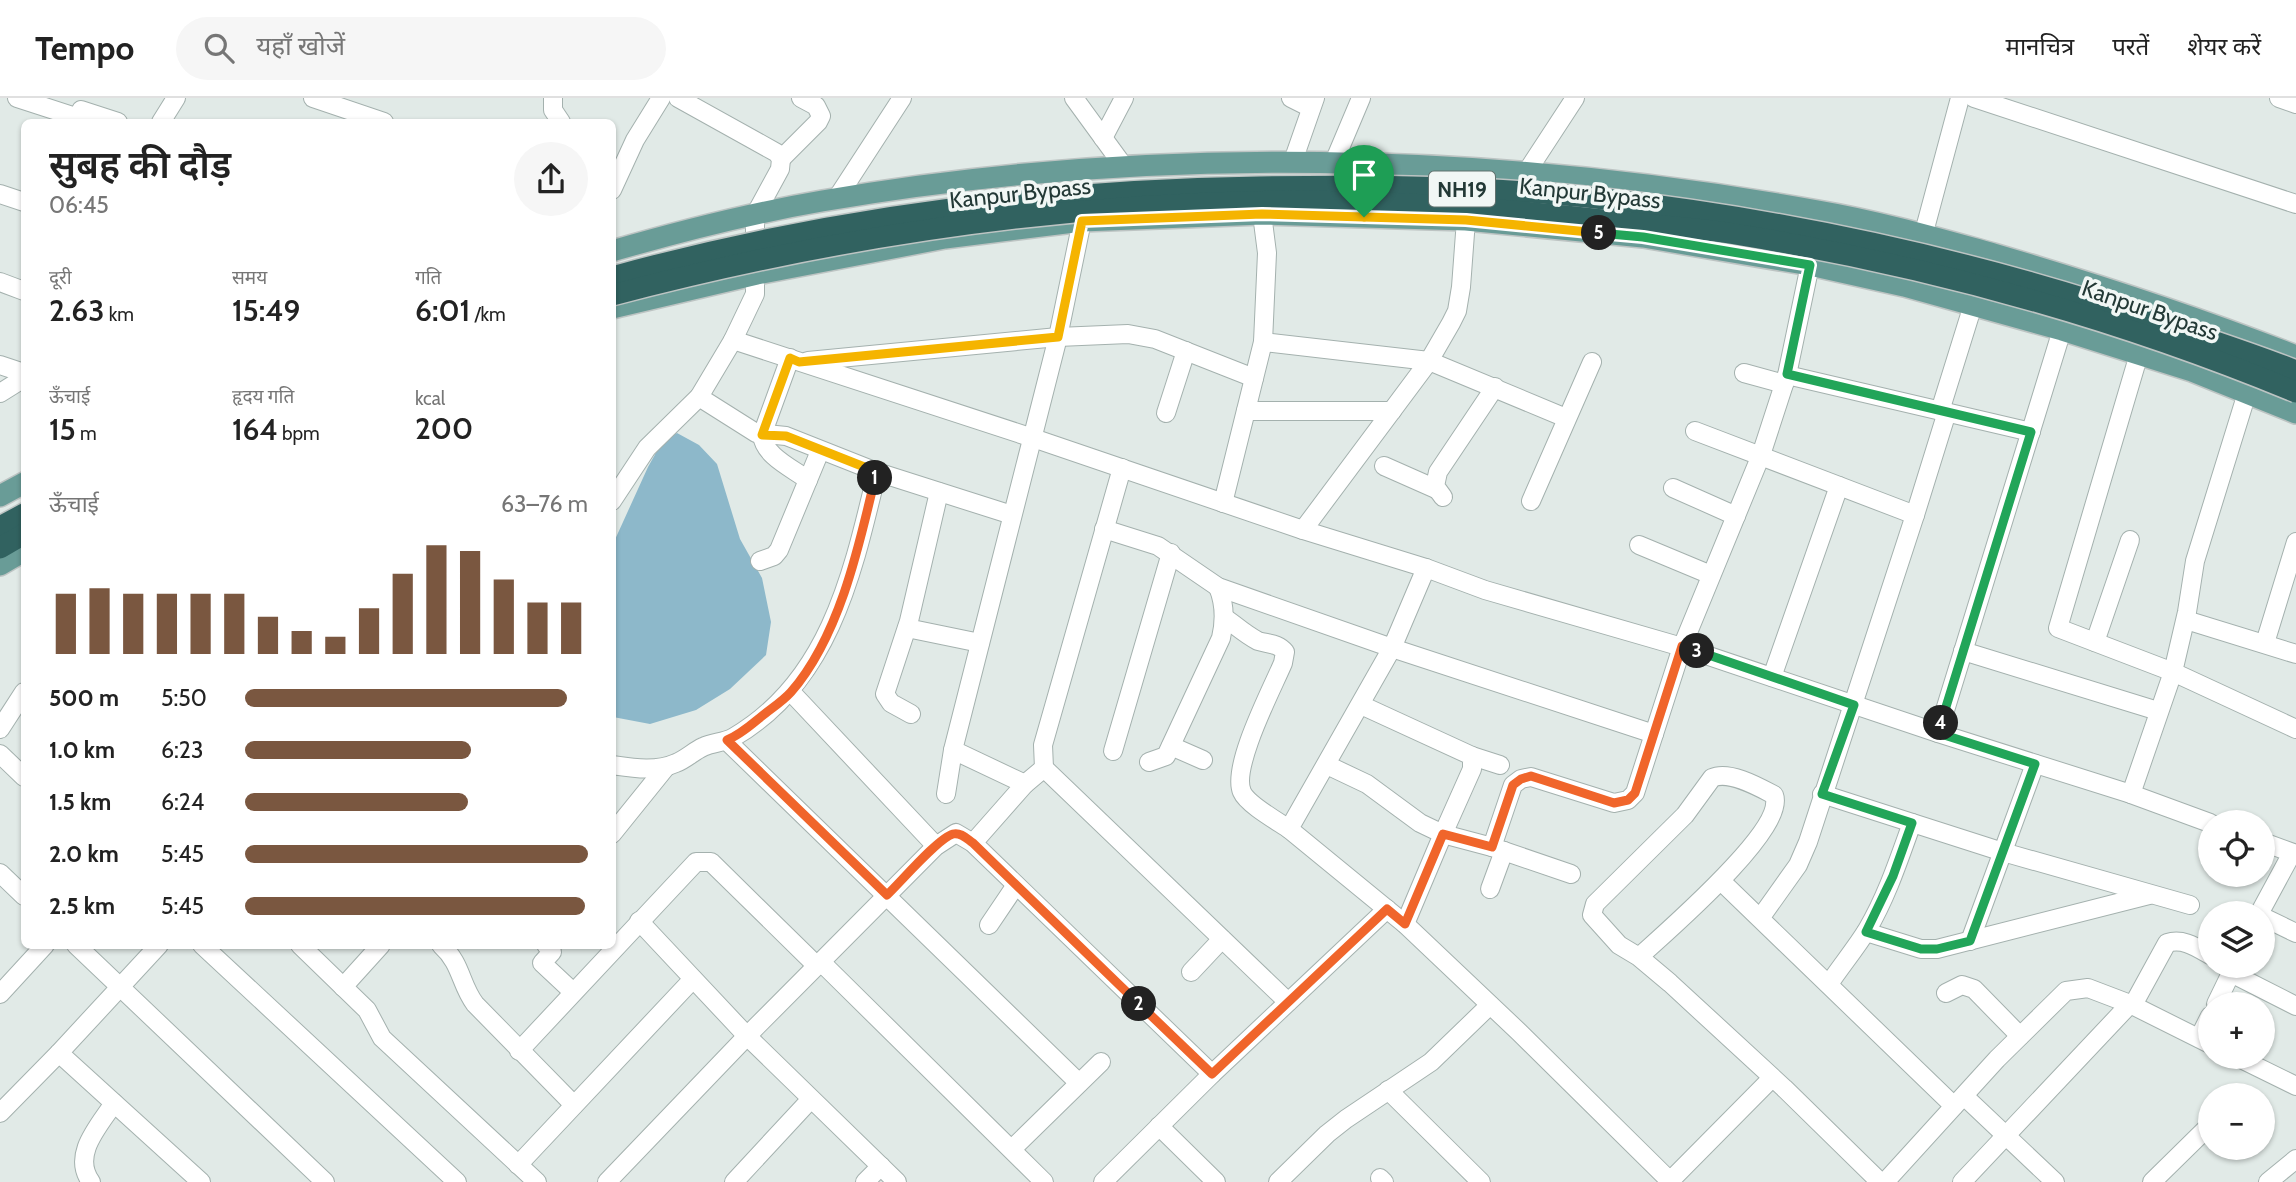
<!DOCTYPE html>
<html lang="hi">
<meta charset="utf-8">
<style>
body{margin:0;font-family:Cabin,"Noto Sans Devanagari",sans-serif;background:#f6f6f6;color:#222;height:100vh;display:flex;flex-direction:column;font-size:26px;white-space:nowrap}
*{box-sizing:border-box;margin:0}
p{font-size:23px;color:#767676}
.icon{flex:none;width:38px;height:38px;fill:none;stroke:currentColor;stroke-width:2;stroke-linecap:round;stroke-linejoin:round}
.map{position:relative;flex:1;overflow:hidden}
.side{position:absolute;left:21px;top:21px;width:595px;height:830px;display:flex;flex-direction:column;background:#fff;border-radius:10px;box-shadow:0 2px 5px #0004}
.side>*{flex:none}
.controls{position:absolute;left:2198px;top:712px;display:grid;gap:14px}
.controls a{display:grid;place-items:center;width:77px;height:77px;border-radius:50%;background:#fff;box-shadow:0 2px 5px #0004;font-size:35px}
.pin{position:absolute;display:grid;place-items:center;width:60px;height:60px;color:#fff;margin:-72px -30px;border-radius:50% 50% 50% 0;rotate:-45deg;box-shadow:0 0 7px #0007}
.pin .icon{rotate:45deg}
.km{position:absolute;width:35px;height:35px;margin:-18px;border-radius:50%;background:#222;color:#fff;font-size:19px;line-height:35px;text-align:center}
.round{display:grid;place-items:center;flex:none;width:74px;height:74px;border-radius:37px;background:#f6f6f6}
.headline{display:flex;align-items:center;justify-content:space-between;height:119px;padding:0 28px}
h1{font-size:38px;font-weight:600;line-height:52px}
.figures{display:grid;grid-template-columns:repeat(3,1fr);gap:10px;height:119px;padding:7px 28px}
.figures div{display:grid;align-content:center}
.figures b{font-size:30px;font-weight:600}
.figures small{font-size:19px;font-weight:400}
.figures p{font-size:19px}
.chart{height:196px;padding:14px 28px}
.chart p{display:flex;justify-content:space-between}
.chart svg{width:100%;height:126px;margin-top:7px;stroke:#7a5740;stroke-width:6}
ul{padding:0 28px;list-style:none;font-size:23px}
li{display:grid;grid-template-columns:112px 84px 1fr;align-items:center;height:52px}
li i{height:18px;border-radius:9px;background:#7a5740}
header{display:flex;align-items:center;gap:42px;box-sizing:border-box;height:98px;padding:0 35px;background:#fff;border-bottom:2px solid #e0e0e0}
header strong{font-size:33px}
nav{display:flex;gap:38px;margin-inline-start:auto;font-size:24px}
.search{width:490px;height:63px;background:#f6f6f6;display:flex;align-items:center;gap:18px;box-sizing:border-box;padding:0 24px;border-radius:38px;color:#767676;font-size:26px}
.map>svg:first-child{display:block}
</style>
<header>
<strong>Tempo</strong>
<div class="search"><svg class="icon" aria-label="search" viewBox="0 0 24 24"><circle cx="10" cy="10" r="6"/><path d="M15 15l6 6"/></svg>यहाँ खोजें</div>
<nav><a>मानचित्र</a><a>परतें</a><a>शेयर करें</a></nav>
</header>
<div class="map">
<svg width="2296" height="1084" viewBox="0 0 2296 1084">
<rect width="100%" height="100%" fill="#e1eae7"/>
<polygon fill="#8db8ca" points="677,335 699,347 717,366 740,441 762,480 771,524 766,557 730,591 696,612 650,626 613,619 613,446 648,369 662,344"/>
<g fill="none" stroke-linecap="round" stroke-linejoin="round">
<defs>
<g id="minor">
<polyline points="17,0 91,24"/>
<polyline points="313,0 384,24"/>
<polyline points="553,0 553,12 561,24"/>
<polyline points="678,0 777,55 781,61 780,71 755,117 755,196 733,242 1033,340 1303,432 1426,470 1485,492 1682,549 1938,635 2131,696 2210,725"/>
<polyline points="1074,0 1125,70"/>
<polyline points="1291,0 1311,10"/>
<polyline points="1974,0 2296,106"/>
<polyline points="2279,0 2296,6"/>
<polyline points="81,12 118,24"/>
<polyline points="161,24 176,0"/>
<polyline points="1103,40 1124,0"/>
<polyline points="781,61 818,24 821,18 816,8 801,0"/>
<polyline points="1293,63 1315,0"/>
<polyline points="1334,64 1361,0"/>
<polyline points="1526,75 1575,0"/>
<polyline points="612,92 635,42 661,0"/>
<polyline points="0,96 24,104"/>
<polyline points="837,100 902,0"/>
<polyline points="1920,149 1960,0"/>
<polyline points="0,184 24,193"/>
<polyline points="733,242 699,299 756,335 786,338 877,374 1012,417"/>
<polyline points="1263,244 1429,263 1566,320"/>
<path d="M790,260L762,337C764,358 792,370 808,382"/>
<polyline points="808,263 1058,239 1128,236 1155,241 1254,280"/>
<polyline points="0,267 24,275"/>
<polyline points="1744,275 1784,286"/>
<polyline points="1787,277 2031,334"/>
<polyline points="0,295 24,280"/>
<polyline points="2247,295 2195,463 2187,514 2173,574 2296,631"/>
<polyline points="1246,313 1392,313"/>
<polyline points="1940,313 1973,207"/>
<polyline points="1166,315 1186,253"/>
<polyline points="1695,333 1915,417"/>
<polyline points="1384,368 1436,391"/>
<polyline points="1673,390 1736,418"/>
<polyline points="1443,399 1435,388 1438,374 1495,289"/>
<polyline points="612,403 647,350 699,299"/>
<polyline points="1531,403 1592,264"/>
<polyline points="1223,405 1263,244 1267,155 1262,116"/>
<polyline points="1104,431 1158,448 1218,489 1392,550 1654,636"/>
<polyline points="1303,432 1429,263 1451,225 1457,213 1461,189 1466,122"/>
<polyline points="1639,447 1711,477"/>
<polyline points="760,463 774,458 779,452 820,353"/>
<polyline points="1426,470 1392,550 1289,731 1405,826 1519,934 1670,1083 1772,980"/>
<path d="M1224,519C1235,527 1246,537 1258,543C1268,546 1278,545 1285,554L1283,565C1272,591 1231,669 1242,694C1247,706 1277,723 1289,731"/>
<polyline points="2186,522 2296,556"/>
<polyline points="907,530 980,545"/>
<polyline points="2095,544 2130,442"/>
<polyline points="2265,545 2296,444"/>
<polyline points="1963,553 2158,613"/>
<polyline points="1772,579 1839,388"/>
<polyline points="791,594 936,748"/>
<polyline points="911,616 891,605 885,596 909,523 939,394"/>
<polyline points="0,631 24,594"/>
<polyline points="1938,635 2062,232"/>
<polyline points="727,643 1079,985"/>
<polyline points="1171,648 1203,662"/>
<polyline points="1113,653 1171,455"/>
<polyline points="0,656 24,679"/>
<polyline points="1472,658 1500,667"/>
<path d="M1149,664L1166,658L1221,540C1225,523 1225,506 1218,489"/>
<path d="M612,667C633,670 656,674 676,665C686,661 694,653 703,649C713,644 724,645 734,639C830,583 853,474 877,374"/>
<polyline points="1327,667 1367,686 1420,725 1443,736 1472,671 1472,658 1361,607"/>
<polyline points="1044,670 1043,647 1122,370"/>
<polyline points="1025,686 1044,670 1288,904"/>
<polyline points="946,696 953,652"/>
<polyline points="1822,696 2003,754 2190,807"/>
<polyline points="2131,696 2173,574 2058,530 2139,256"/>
<polyline points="612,736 666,669"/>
<polyline points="2263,744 2296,756"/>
<polyline points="973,745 1025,686 953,652 1058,239 1082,123"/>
<polyline points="1492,749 1513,687 1521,681 1531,679 1614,705 1628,702 1635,695 1682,549 1761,357 1787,277 1810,167"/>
<polyline points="0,775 24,798"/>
<polyline points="1721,783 1954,1008"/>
<polyline points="1490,791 1504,753"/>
<polyline points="2259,816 2292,755"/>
<polyline points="1761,819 1798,767 1808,744 1915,417 1947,314"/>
<polyline points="2263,819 2296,835"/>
<polyline points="639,823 747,938 897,1084"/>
<polyline points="1405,826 1443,736 1492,749 1571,776"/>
<polyline points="989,827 1016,787"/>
<polyline points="1866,834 1921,851 1937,851 2149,797"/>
<polyline points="1970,843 2035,666"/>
<polyline points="76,847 325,1084"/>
<polyline points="202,847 457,1084"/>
<polyline points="300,847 367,912 382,940 537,1084"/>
<path d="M441,847C462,866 460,886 475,906L574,1007"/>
<polyline points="546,847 552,854 542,865 573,894"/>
<path d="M1639,859C1665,835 1787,731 1774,697C1759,689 1729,672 1712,680L1685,717L1595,806L1592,817L1619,847L1639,859L1670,885L1784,990L1880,1084"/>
<polyline points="821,864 1044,1084"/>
<polyline points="2233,868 2231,875 2296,908"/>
<polyline points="1191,874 1222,841"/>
<path d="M1829,886C1841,868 1856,850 1867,832C1887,798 1899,761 1912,725"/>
<polyline points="343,889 381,847"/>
<polyline points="1946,895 1962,887 1974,891 2020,938"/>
<polyline points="0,896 45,847"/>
<polyline points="2216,906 2231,875"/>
<path d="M2133,907L2167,845C2183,840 2196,849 2210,857"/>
<polyline points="2199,940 2210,918"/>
<polyline points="519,953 696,764 711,764 817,868"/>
<polyline points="59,955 201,1084"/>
<polyline points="2237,959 2296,988"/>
<polyline points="1388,992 1481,1084"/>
<polyline points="1964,998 2055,1084"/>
<polyline points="0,1015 59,955 159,847"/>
<polyline points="1159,1028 1216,1084"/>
<polyline points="1012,1051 1101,964"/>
<polyline points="518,1067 693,881"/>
<polyline points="1380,1080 1384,1084"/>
<path d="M91,1084C71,1057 99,1028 114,1005"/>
<polyline points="607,1084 747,938 936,748 956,735 973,745 1212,976"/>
<polyline points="734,1084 811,1001"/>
<polyline points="865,1084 881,1068"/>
<polyline points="1103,1084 1212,976 1387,811"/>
<polyline points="1278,1084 1327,1036 1346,1021 1431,964 1490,907"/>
<polyline points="1885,1084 1997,961 2066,893 2088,890 2130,906 2210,946"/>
<polyline points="1962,1084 2130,906"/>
<polyline points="2152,1084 2210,1027"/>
<polyline points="2268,1084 2296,1061"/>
</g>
<g id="major">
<path d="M612,153C681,133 752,115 822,103C1151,46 1490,54 1818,113C1877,123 1936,140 1994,156C2096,186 2197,219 2296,258"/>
<polyline points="612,210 757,176 945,140 1082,123 1262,116 1466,122 1643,139 1810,167 1904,188 2062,232 2192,273 2296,315"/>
<polyline points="0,398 24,385"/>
<polyline points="0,467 24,453"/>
</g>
<g id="highway">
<polyline points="0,429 24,416"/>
<polyline points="0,450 24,436"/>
</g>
</defs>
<use href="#minor" stroke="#a4b1ae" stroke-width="20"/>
<use href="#major" stroke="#bdc4c3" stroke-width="24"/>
<use href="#highway" stroke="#bdc4c3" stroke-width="24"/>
<use href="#minor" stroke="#fff" stroke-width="18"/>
<use href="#major" stroke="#699c97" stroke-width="21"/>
<use href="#highway" stroke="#316260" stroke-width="21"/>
<defs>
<g id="highway-bridge">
<path d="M612,179C823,121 1041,92 1259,89C1374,87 1489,88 1604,101C1797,123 1982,164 2166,227C2209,242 2254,256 2296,273"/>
<path d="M612,197C832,139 1059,105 1286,103C1398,103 1510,111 1621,124C1661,128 1702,130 1741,137C1934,169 2115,219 2296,294"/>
</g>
</defs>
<use href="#highway-bridge" stroke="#bdc4c3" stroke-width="24" stroke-linecap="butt"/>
<use href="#highway-bridge" stroke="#316260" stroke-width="21"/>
</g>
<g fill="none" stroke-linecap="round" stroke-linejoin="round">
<defs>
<polyline id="split-1" points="875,380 877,374 786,338 762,337 790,260 799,264 1058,239 1082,123 1262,116 1364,119"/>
<path id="split-2" d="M875,380C859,449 839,539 791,594C783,603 772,610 762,618C751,627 740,637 727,642L887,797C900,785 938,740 953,736C961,734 967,741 973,745L1139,906"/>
<polyline id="split-3" points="1139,906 1212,976 1387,811 1405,826 1443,736 1492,749 1513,687 1521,681 1531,678 1614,705 1628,702 1635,695 1682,548 1697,553"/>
<polyline id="split-4" points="1697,553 1854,607 1822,696 1912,725 1893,778 1866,834 1921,851 1937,851 1970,843 2035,666 1938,635 1941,625"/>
<polyline id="split-5" points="1599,135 1643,139 1810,167 1787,276 2031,334 1941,625"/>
<polyline id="split-6" points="1364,119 1466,122 1599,135"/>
</defs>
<use href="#split-1" stroke="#fff" stroke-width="14"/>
<use href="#split-2" stroke="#fff" stroke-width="14"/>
<use href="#split-3" stroke="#fff" stroke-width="14"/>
<use href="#split-4" stroke="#fff" stroke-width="14"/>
<use href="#split-5" stroke="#fff" stroke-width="14"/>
<use href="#split-6" stroke="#fff" stroke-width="14"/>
<use href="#split-1" stroke="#f5b400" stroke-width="9"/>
<use href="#split-2" stroke="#f0652b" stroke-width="9"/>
<use href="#split-3" stroke="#f0652b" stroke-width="9"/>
<use href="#split-4" stroke="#22a559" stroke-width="9"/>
<use href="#split-5" stroke="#22a559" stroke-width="9"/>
<use href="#split-6" stroke="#f5b400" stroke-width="9"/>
</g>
<g text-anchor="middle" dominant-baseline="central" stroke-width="7" stroke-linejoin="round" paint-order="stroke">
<rect fill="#f1f7f5" stroke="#61726f" stroke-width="2" x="1429" y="73.5" width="66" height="35" rx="5"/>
<g font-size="21" font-weight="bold" fill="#233936">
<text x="1462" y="91">NH19</text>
</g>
<g font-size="23" fill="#233936" stroke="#f1f7f5">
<text transform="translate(1020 95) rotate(-6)">Kanpur Bypass</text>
<text transform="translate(1590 95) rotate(6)">Kanpur Bypass</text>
<text transform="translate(2150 212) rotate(19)">Kanpur Bypass</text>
</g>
</g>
</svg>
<div class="controls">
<a><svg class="icon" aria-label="locate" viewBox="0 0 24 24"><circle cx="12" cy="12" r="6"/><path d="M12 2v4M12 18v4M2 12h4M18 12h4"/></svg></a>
<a><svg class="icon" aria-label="layers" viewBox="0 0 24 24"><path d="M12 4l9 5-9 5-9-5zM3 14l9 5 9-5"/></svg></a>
<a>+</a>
<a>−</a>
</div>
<div class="pin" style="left:1364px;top:119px;background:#1e9e55"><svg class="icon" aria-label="arrive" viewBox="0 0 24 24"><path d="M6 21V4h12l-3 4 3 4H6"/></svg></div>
<b class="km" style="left:875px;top:380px">1</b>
<b class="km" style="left:1139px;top:906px">2</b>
<b class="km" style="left:1697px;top:553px">3</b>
<b class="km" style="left:1941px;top:625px">4</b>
<b class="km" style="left:1599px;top:135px">5</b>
<section class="side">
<div class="headline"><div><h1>सुबह की दौड़</h1><p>06:45</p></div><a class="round"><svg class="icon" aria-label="share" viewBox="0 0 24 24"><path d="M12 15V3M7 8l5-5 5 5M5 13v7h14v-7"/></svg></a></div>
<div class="figures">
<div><p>दूरी</p><b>2.63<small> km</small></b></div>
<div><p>समय</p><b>15:49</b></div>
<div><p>गति</p><b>6:01<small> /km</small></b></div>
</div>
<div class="figures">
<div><p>ऊँचाई</p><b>15<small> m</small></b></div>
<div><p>हृदय गति</p><b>164<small> bpm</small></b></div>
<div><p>kcal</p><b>200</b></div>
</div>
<div class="chart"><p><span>ऊँचाई</span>63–76 m</p>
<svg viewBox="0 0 160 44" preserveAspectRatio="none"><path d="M5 44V23M15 44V21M25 44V23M35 44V23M45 44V23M55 44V23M65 44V31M75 44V36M85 44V38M95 44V28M105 44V16M115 44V6M125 44V8M135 44V18M145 44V26M155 44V26"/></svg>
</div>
<ul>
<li><b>500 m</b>5:50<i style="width:94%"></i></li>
<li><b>1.0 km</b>6:23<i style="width:66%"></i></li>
<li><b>1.5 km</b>6:24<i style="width:65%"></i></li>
<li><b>2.0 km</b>5:45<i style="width:100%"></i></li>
<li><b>2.5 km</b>5:45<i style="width:99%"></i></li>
</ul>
</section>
</div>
